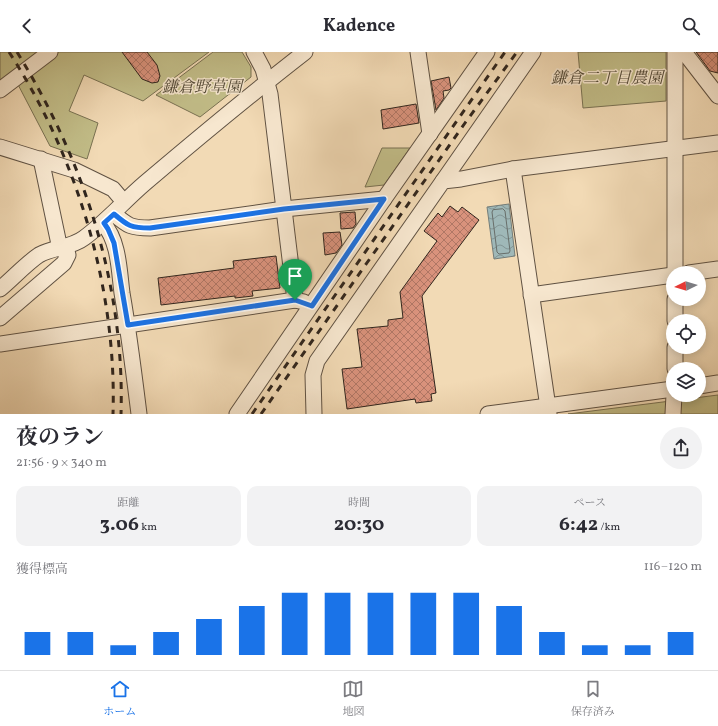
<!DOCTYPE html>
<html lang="ja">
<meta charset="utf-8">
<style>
body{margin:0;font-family:Vollkorn,"Noto Serif JP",serif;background:#f2f2f3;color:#2b2b33;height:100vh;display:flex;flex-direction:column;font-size:15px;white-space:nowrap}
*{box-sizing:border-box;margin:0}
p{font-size:13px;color:#7c7c81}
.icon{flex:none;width:22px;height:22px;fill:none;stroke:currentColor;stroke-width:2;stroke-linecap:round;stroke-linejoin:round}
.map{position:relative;height:362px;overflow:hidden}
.sheet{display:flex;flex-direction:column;background:#fff;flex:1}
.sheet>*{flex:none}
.needle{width:26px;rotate:265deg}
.tools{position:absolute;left:666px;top:214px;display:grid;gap:8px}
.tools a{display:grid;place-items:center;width:40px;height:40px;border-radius:50%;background:#fff;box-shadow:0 2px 10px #0003;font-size:20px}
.pin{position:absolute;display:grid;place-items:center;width:34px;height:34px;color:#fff;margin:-41px -17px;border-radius:50% 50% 50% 0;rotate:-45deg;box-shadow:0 0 4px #0007}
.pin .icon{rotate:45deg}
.round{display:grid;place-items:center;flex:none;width:42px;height:42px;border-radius:21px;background:#f2f2f3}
.head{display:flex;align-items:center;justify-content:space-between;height:68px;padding:0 16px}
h1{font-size:22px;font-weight:700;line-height:30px}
.figures{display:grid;grid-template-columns:repeat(3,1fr);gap:6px;height:68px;padding:4px 16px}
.figures div{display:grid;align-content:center;border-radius:10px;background:#f2f2f3;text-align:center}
.figures b{font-size:20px;font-weight:700}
.figures small{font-size:11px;font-weight:400}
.figures p{font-size:11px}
.chart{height:112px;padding:8px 16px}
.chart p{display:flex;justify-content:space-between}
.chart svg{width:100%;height:72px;margin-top:4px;stroke:#1a73e8;stroke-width:6}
header{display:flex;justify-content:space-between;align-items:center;height:52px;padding:0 16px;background:#fff;font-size:18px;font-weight:700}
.tabs{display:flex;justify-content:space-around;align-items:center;height:56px;border-top:1px solid #e1e1e2;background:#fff;font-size:11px;color:#7c7c81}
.tabs a{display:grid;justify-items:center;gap:2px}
.tabs .selected{color:#1a73e8}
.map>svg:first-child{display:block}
</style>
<header><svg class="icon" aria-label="back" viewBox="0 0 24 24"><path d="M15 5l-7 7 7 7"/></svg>Kadence<svg class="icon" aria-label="search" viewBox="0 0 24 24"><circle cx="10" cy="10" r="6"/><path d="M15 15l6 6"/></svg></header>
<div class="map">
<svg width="718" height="362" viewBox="0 0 718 362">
<defs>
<pattern id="water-waves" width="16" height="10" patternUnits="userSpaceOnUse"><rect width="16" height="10" fill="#9fb8b8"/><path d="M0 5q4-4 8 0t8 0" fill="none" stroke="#829595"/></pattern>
<pattern id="building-cross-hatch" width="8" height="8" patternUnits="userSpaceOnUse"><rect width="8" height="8" fill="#d9927c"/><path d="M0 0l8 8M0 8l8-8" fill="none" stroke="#b07765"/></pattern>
</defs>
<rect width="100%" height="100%" fill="#f2dab5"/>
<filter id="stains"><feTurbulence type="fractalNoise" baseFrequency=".005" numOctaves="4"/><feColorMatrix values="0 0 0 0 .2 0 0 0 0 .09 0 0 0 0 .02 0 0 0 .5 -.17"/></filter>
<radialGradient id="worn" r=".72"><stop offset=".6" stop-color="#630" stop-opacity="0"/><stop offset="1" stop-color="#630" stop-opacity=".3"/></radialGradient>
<g fill="#c2bd88" stroke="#797152">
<polygon points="0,0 209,0 143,49 84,23 69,59 98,71 87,107 50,94 13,23 0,31"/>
<polygon points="213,0 242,0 251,15 251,25 200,65 156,43"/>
<polygon points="578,0 666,0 666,49 583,56"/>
<polygon points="382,96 410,96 384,133 365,135"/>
<polygon points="718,343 718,362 568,362"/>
</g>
<polygon fill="url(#water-waves)" stroke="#737d7a" points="509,152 515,204 494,207 487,155"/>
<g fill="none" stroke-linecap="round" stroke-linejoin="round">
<polygon stroke="#686e6a" stroke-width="1" points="503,157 505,159 510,199 509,201 499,202 497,200 492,160 493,158"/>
</g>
<g fill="url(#building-cross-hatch)" stroke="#30251d">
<polygon points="122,0 147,0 157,13 160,24 158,30 152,31 142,27"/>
<polygon points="696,0 718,0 718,21 710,19"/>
<polygon points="449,25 451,36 449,38 443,39 444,46 436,58 431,29"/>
<polygon points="416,52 419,71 383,77 381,58"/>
<polygon points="450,154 458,160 462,155 479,168 422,244 436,341 431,342 432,349 416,351 415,347 347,357 342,317 362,315 357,277 388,274 388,268 403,266 400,240 437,189 424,179 438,161 442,165"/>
<polygon points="355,160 356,172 353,176 341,177 340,161"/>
<polygon points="340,180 342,193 336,201 325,203 323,181"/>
<polygon points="276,204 280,236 252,239 253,244 235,246 235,244 161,253 158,226 234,216 233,209"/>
</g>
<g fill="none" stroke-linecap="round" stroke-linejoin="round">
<defs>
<g id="minor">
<polyline points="254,0 263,17 270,42 295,248 304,250"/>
<polyline points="418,0 430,82"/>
<polyline points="675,0 675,221"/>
<polyline points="684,0 718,44"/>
<polyline points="0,38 50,0"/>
<polyline points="0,95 74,118 113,137 124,150"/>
<polyline points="41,107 60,197"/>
<polyline points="513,117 549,362"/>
<polyline points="443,129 533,0"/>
<path d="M114,162C128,174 131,176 150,176L284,157L384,147"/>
<path d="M103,171C119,189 119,218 122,241C129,281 134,322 139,362"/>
<polyline points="689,221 718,217"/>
<path d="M0,237C12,227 27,211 39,203C53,195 71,196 84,186C107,169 124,149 145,131C198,86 251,42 305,0"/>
<polyline points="531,243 673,223"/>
<polyline points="0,266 64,211 68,203 66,195"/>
<polyline points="675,269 675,247"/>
<polyline points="0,292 295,248"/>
<polyline points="675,317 675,295"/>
<polyline points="699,334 718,331"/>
<polyline points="237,362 384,147 487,0"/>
<polyline points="314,362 313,323 317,309 443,129 461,127 513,117 718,91"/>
<polyline points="488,362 673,337"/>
<polyline points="673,362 674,343"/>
</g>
</defs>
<use href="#minor" stroke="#605243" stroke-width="17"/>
<use href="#minor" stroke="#f7e7cf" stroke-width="15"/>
<g stroke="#30251d" stroke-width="3" stroke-dasharray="7 7" stroke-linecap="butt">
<path d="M9,0C77,104 117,237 113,362"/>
<path d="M17,0C84,108 125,234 121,362"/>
<polyline points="252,362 505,0"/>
<polyline points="261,362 465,71 517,0"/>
</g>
</g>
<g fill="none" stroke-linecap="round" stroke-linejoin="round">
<defs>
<path id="route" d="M384,147L312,254L295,248L128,273L114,191L108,177L104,171L114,162C128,174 131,176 150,176L284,157Z"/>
</defs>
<use href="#route" stroke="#fff" stroke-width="8"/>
<use href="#route" stroke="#1a73e8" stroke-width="5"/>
</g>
<g text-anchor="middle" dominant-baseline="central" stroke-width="3" stroke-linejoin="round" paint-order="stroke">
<g font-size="16" font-style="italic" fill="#544b38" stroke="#f7e7cf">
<text x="607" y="27">鎌倉二丁目農園</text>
<text x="202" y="36">鎌倉野草園</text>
</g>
</g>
<rect width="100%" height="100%" filter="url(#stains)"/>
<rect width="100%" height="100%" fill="url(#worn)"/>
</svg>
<div class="tools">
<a><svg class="needle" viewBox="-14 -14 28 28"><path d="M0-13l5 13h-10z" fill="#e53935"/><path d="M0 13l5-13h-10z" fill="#7c7c81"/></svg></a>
<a><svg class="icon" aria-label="locate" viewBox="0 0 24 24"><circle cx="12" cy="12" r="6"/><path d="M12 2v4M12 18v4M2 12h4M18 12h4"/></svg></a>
<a><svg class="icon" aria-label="layers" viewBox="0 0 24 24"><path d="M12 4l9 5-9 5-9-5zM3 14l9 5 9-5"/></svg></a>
</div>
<div class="pin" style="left:295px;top:248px;background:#1e9e55"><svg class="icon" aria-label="arrive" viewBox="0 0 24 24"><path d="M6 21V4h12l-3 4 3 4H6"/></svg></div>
</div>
<section class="sheet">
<div class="head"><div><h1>夜のラン</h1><p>21:56 · 9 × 340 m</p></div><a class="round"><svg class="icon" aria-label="share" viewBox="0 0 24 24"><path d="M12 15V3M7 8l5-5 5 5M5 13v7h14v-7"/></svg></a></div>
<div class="figures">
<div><p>距離</p><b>3.06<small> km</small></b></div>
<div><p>時間</p><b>20:30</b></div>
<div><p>ペース</p><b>6:42<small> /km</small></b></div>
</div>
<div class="chart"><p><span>獲得標高</span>116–120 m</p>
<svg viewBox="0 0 160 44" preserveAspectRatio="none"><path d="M5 44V30M15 44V30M25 44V38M35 44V30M45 44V22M55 44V14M65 44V6M75 44V6M85 44V6M95 44V6M105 44V6M115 44V14M125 44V30M135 44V38M145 44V38M155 44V30"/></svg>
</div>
</section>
<nav class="tabs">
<a class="selected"><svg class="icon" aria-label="home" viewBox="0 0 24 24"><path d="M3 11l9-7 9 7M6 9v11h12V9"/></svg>ホーム</a>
<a><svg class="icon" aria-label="map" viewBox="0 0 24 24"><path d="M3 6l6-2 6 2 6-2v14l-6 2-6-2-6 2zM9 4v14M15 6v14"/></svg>地図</a>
<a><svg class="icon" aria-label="saved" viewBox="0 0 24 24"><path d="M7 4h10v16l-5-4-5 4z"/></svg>保存済み</a>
</nav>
